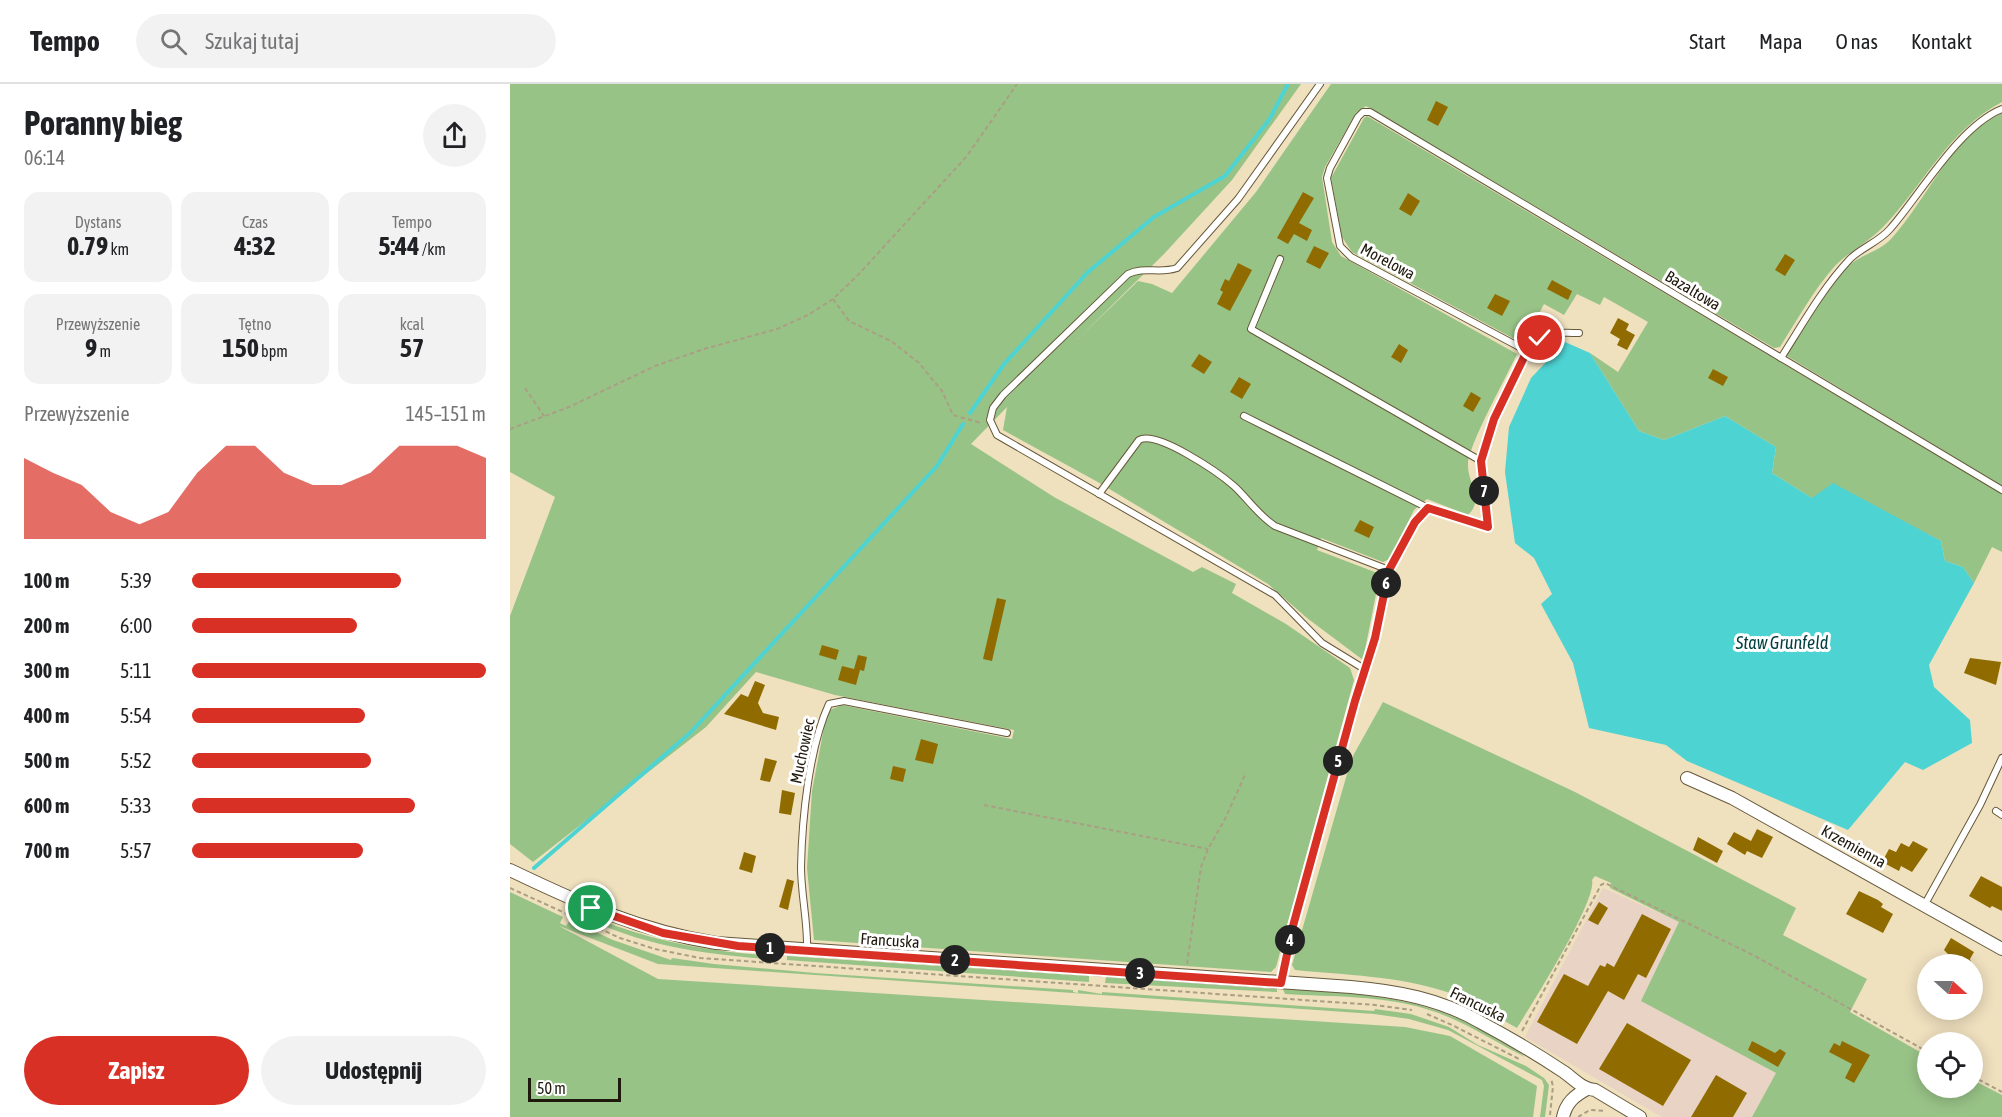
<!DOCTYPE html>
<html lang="pl">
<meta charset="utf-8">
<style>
body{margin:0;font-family:"Asap Condensed",sans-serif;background:#f2f2f2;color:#202124;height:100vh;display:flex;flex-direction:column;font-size:22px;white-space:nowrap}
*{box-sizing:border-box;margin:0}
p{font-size:20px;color:#757577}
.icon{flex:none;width:33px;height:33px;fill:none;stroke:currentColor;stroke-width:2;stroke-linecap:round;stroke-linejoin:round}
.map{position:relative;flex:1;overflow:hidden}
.panel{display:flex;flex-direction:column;background:#fff;width:510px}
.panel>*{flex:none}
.needle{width:39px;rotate:111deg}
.controls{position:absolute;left:1407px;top:870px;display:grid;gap:12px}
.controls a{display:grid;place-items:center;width:66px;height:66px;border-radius:50%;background:#fff;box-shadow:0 3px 15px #0003;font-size:30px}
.scale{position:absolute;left:18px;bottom:15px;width:93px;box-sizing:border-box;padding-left:6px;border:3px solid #1e190c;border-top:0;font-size:16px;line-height:21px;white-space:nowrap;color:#1e190c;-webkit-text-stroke:4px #fff;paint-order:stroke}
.pin{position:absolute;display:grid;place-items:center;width:51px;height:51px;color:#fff;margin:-26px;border:3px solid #fff;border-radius:50%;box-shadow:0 2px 6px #0007}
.km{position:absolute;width:30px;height:30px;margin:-15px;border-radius:50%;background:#222;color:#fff;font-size:16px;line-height:30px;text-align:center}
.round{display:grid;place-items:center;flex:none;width:63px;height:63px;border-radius:32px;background:#f2f2f2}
.headline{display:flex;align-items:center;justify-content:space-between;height:102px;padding:0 24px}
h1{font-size:33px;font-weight:700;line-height:45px}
.figures{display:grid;grid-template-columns:repeat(3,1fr);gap:9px;height:102px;padding:6px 24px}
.figures div{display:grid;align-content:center;border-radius:15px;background:#f2f2f2;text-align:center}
.figures b{font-size:26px;font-weight:700}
.figures small{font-size:16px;font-weight:400}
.figures p{font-size:16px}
.chart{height:168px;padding:12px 24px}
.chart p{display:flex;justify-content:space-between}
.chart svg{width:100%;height:108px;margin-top:6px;fill:#d93025;opacity:.7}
.button{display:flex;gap:12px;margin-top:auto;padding:12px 24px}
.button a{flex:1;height:69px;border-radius:36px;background:#d93025;color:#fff;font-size:24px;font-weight:700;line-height:69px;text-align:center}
.button a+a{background:#f2f2f2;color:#202124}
ul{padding:0 24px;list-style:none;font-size:20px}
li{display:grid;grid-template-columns:96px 72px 1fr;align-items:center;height:45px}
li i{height:15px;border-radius:8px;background:#d93025}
header{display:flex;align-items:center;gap:36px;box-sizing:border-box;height:84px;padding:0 30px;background:#fff;border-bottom:2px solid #e0e0e0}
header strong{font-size:28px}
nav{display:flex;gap:33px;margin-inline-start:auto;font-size:21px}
.search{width:420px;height:54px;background:#f2f2f2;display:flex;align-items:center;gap:15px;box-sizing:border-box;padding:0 21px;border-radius:33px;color:#757577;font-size:22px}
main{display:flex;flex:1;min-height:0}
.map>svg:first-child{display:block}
</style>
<header>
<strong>Tempo</strong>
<div class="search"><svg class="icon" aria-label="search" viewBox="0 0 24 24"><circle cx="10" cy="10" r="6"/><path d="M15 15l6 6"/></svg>Szukaj tutaj</div>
<nav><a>Start</a><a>Mapa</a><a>O nas</a><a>Kontakt</a></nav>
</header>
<main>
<section class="panel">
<div class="headline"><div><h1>Poranny bieg</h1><p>06:14</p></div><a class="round"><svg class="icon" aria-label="share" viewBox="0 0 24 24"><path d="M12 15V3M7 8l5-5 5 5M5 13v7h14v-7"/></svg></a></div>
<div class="figures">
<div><p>Dystans</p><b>0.79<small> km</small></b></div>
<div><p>Czas</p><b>4:32</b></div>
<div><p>Tempo</p><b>5:44<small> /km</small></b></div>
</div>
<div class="figures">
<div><p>Przewyższenie</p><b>9<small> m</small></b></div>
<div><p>Tętno</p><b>150<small> bpm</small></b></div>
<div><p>kcal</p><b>57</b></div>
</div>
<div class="chart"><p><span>Przewyższenie</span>145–151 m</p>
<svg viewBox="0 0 160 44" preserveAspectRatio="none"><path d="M0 44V11L10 17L20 22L30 33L40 38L50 33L60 17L70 6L80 6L90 17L100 22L110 22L120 17L130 6L140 6L150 6L160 11V44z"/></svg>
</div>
<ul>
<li><b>100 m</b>5:39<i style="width:71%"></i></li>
<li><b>200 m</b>6:00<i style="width:56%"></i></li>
<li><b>300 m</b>5:11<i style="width:100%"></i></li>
<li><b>400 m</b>5:54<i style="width:59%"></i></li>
<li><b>500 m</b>5:52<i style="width:61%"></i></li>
<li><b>600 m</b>5:33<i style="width:76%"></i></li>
<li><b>700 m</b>5:57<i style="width:58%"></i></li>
</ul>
<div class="button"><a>Zapisz</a><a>Udostępnij</a></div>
</section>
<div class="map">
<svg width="1492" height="1033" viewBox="0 0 1492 1033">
<rect width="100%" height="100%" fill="#efe0be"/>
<polygon fill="#e8d3c5" points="1093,804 1170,838 1132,917 1266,989 1242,1033 1152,1033 1015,953"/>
<g fill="#98c387">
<path d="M0,0H791L722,96L654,170L568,255L628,197L642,200L662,209L746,108L821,0H1492V18C1439,45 1413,102 1373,143C1359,158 1338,168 1324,183C1303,207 1287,236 1270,263L1264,264L856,22L846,29L815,83L812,93L822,158L831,172L1007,270C997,292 959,360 958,380C957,399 975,415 958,431L917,415L904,426L880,475L873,478L811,454L807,466L870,490L853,576L797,534L758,500L586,397L493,346L497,323L461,360L544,413L683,488L692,483L726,500L722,509L776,540L840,584L844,596L766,883L761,888L304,856L297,784L302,707L315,638L320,626L332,621L502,655L504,646L325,611L246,588L196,643L23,778L0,760V532L45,413L0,388Z"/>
<path d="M1492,29V402L1277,272C1284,256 1329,189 1342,179C1354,170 1371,166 1381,155C1418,115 1440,53 1492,29Z"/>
<polygon points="857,32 1492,410 1492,468 1482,463 1464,499 1453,483 1435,477 1431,457 1411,447 1302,414 1262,389 1266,363 1215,332 1154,356 1129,347 1080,269 1108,288 1138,238 1094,213 1090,221 1067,210 1054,231 1034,220 1014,260 842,168 832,153 821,94 854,34"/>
<path d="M873,618L1065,708L1286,824L1273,851L1357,895L1340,928L1417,972L1418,1004H1462L1463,996L1492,1011V1033H1242L1266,989L1131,917L1169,838L1100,804L1101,799L1085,792L1082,796C1087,817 1022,920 1007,944C985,932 962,916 937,908C889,892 835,891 785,886L782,881L837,690L844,670Z"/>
<polygon points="0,808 53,833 50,839 56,842 60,836 103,856 161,876 162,874 204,880 305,889 563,906 563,908 568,909 568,906 592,910 592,908 864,927 865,925 901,930 939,943 968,961 1016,982 1034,994 1039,1001 1035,1033 1030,1033 1034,1002 1032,996 938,946 899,935 864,930 148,880 49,842 148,895 895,943 940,952 1027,1002 1023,1033 0,1033"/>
<path d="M72,827C82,833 95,837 106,842C159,861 213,869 269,872V876C194,870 138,864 69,831Z"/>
<polygon points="277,872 579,892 579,898 277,876"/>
<polygon points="596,893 767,905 767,908 595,899"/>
<path d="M773,905C853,910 915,911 985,954C995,960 1008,966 1015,973C983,957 951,935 916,925C872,911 821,913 775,910Z"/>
</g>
<polygon fill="#4ed3d3" points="1055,258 1080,269 1129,347 1154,356 1215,332 1266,363 1262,389 1302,414 1323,399 1431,457 1435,477 1453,483 1464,499 1419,581 1424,603 1460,636 1462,659 1413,686 1395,678 1338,746 1177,677 1156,661 1079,644 1063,579 1031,520 1042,510 1024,474 1005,459 995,388 999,343 1021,294"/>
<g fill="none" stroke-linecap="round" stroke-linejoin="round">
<g stroke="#4ed3d3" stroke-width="4">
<polyline points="460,329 494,280 578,188 644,133 715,92 759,36 778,0"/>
<polyline points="24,784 180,649 427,382 453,340"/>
</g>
</g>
<g fill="#906c00">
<polygon points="926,17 938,23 928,42 917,36"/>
<polygon points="793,108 804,114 789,139 802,146 797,157 784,150 778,160 767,154"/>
<polygon points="898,109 910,117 901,132 889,125"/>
<polygon points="804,162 819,169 810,185 796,178"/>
<polygon points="1275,170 1285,176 1275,192 1265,186"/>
<polygon points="728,179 742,186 720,227 707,220 713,208 710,206 715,195 719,197"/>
<polygon points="1042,196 1062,207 1058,216 1037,205"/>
<polygon points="985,210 1000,217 992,232 977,224"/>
<polygon points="1108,234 1119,240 1116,246 1125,251 1117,266 1107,261 1110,255 1100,249"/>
<polygon points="889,260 898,266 891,279 881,273"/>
<polygon points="689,270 702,278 694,290 681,282"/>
<polygon points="1203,285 1218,293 1213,302 1198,294"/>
<polygon points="729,293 741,300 732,315 720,308"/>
<polygon points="961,308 971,314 963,328 953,322"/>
<polygon points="850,436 864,443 859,454 844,447"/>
<polygon points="487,514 496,516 482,577 473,575"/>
<polygon points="312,561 329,566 326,576 309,571"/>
<polygon points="348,571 357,573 354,587 350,586 346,601 328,596 332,582 344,585"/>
<polygon points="1460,574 1491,578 1486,601 1454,589"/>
<polygon points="245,597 255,601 248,619 253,629 269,633 266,646 214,630 231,610 238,613"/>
<polygon points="411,655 428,660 423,680 405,676"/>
<polygon points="255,674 267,677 260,698 250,696"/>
<polygon points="383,682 396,685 393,698 380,695"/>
<polygon points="272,706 285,709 281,731 269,729"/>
<polygon points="1247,745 1263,753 1252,774 1237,767 1235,771 1217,760 1224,748 1241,757"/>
<polygon points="1188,753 1213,767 1207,779 1183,766"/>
<polygon points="1403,757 1418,765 1402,788 1391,782 1389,787 1372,778 1379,765 1386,768 1391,759 1399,763"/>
<polygon points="234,768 246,772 242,789 229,785"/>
<polygon points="1471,792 1492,803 1492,827 1482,822 1480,824 1459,812"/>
<polygon points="277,795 284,797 278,826 269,823"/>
<polygon points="1349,807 1368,816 1373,820 1371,823 1383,830 1373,849 1336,830"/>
<polygon points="1089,818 1098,824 1088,841 1078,836"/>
<polygon points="1132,830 1161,845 1136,894 1128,890 1114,916 1098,907 1067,960 1027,938 1054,890 1078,902 1090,881 1095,883 1097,879 1104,883"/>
<polygon points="1441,854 1464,868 1460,875 1462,880 1448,880 1434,866"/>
<polygon points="1117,939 1181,976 1153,1022 1089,985"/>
<polygon points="1242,957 1265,969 1270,965 1276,969 1268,983 1238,966"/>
<polygon points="1332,957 1360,971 1344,999 1335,994 1342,980 1319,968 1324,959 1330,962"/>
<polygon points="1206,991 1237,1009 1223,1033 1181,1033"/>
</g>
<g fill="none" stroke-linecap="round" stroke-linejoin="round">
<defs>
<g id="service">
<path d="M810,0L728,115L667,184C650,190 634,182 618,190L493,311L483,324L480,336L487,351L765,511L812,559L856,586"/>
<polyline points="770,175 741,245 971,377"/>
<polyline points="1017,267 841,173 830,162 817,94 820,84 848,33 853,28 860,28 1492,406"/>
<path d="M1271,274C1292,241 1312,205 1339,176C1350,164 1369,158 1380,145C1410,111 1449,42 1492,25"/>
<polyline points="734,332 918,424"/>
<path d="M589,410L629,356C647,346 709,389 724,402C738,415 749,432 765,442L879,486"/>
<polyline points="1486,727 1492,731"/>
<polyline points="1415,820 1470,721 1492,674"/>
<path d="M297,866C298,838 291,811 291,783C292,735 299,663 319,620L334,617L497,649"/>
<path d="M771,898L783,842L845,617L865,554L879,486L890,462L905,438L918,424L979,443C976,422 971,399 971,379C972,357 1012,266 1029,255C1040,247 1057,249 1069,249"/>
</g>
<g id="minor">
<polyline points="1177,694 1222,714 1492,865"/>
<path d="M0,786C69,819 130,847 206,859L841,903C887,907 930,915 970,938C998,953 1027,970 1054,988C1064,995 1072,1005 1085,1006L1130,1033"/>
<path d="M1053,1033C1056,1019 1064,1012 1077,1005"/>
</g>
</defs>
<use href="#service" stroke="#66593b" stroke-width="8"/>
<use href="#minor" stroke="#66593b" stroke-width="14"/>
<g stroke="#aa9e83" stroke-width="2" stroke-dasharray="4.5 3" stroke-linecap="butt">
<polyline points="323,215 339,237 381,257 409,279 432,307 443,331 471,339"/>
<polyline points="15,304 34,332"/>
<polyline points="0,345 59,323 145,282 194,265 267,245 298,231 323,215 348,191 457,72 507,0"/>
<polyline points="474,721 698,765"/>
<polyline points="0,804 110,854 145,865 190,874 865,921 902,926"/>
<polyline points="677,880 691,783 698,765 715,735 735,691"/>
<polyline points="917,930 942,941 1011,976"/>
<polyline points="1012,947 1091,801 1095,799 1243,871 1418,968"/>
<polyline points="1462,992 1492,1008"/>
<polyline points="1040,1031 1043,1002 1041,995"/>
<polyline points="1068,1033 1080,1026 1096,1027"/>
</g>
<use href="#service" stroke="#fff" stroke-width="6"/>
<use href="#minor" stroke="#fff" stroke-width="12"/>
</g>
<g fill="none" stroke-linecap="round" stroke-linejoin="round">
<defs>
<polyline id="route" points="81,824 153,849 228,862 771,899 783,842 845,617 865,554 879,486 905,438 918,424 978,443 971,377 984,335 1017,267 1030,254"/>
</defs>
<use href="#route" stroke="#fff" stroke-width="12"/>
<use href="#route" stroke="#d93025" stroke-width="8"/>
</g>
<g text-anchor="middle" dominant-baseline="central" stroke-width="6" stroke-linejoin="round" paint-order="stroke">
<g font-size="16" fill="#1e190c" stroke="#fff">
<text transform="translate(878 177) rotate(28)">Morelowa</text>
<text transform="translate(1183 206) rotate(31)">Bazaltowa</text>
<text transform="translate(292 667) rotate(-78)">Muchowiec</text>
<text transform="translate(1344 762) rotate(29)">Krzemienna</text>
<text transform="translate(380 856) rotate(4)">Francuska</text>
<text transform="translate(968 920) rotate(26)">Francuska</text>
</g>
<g font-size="18" font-style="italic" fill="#003f3f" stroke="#fff">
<text x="1272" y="558">Staw Grunfeld</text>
</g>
</g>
</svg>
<div class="controls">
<a><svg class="needle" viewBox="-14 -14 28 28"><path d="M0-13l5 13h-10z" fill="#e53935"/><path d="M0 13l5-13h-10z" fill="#757577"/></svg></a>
<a><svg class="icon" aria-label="locate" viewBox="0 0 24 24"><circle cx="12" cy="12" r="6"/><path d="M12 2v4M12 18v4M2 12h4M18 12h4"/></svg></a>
</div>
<div class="scale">50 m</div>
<div class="pin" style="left:81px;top:824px;background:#1e9e55"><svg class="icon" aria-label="arrive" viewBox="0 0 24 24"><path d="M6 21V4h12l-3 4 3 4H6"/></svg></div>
<div class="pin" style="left:1030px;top:254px;background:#d93025"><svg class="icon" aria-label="check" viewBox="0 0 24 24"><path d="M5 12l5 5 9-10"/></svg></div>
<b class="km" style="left:260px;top:864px">1</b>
<b class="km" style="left:445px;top:876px">2</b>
<b class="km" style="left:630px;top:889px">3</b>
<b class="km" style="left:780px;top:856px">4</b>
<b class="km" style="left:828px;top:677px">5</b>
<b class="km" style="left:876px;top:499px">6</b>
<b class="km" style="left:974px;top:407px">7</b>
</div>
</main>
